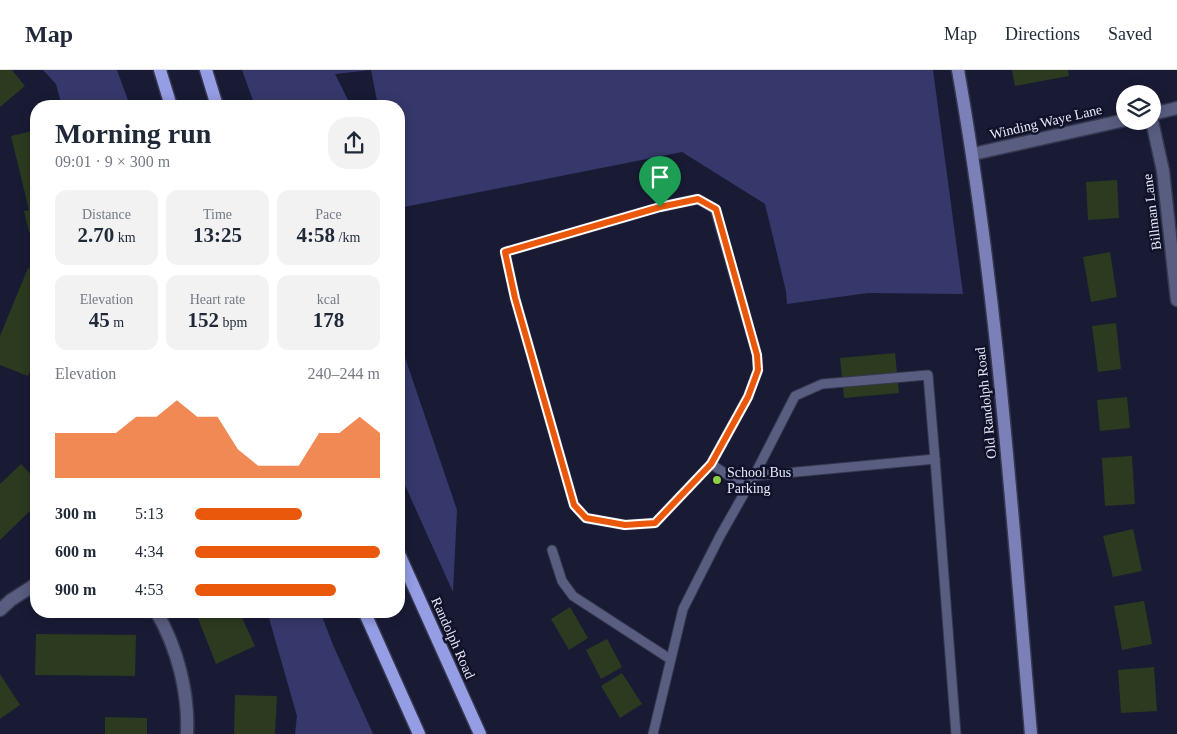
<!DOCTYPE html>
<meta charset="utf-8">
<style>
body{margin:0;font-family:"Times New Roman",serif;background:#f2f2f3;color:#1f2937;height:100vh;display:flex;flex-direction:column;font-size:19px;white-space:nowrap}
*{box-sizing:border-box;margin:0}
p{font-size:16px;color:#747a83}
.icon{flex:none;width:28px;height:28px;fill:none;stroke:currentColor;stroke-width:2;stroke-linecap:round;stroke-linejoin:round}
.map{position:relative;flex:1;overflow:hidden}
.details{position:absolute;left:30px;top:30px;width:375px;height:518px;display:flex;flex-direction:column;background:#fff;border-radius:20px;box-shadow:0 2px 12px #0003}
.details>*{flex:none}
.fabs{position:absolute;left:1116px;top:15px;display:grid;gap:10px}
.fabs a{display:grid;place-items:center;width:45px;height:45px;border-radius:50%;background:#fff;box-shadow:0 2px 12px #0003;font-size:25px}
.pin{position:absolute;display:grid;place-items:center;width:42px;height:42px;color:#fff;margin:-51px -21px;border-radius:50% 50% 50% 0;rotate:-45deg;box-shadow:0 0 5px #0007}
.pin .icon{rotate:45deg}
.round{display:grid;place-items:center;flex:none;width:52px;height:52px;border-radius:20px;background:#f2f2f3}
.headline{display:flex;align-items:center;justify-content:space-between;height:85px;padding:0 25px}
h1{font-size:28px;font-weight:800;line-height:38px}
.figures{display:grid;grid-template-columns:repeat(3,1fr);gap:8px;height:85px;padding:5px 25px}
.figures div{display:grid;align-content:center;border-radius:12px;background:#f2f2f3;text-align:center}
.figures b{font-size:21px;font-weight:800}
.figures small{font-size:14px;font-weight:400}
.figures p{font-size:14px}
.chart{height:140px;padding:10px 25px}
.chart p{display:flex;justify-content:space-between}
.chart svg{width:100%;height:90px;margin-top:5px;fill:#ea580c;opacity:.7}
ul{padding:0 25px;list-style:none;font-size:16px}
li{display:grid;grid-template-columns:80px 60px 1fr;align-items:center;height:38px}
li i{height:12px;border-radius:6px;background:#ea580c}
header{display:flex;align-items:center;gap:30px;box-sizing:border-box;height:70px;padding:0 25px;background:#fff;border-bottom:1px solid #e0e1e3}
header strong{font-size:24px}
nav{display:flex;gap:28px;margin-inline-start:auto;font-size:18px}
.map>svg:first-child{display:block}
</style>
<header>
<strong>Map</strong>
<nav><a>Map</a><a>Directions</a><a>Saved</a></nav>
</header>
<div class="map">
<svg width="1177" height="664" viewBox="0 0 1177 664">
<rect width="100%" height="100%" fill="#191b35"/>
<g fill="#36386b">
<polygon points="43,0 117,0 130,36 62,36 56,14"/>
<polygon points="242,0 933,0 963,224 868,223 787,234 786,221 765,134 682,82 399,138 399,36 378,36 371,0 335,4 351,36 255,36"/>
<polygon points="399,270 457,440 453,522 399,402"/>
<polygon points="267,541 320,541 333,575 373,664 295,664 297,646"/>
</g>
<g fill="#2c3a1f">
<polygon points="0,0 12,0 25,16 0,37"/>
<polygon points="1012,0 1068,0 1069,6 1015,16"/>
<polygon points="36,60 36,160 29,162 24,141 29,140 11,66"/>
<polygon points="1117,110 1119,148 1088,150 1086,112"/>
<polygon points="1110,182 1117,227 1091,232 1083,187"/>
<polygon points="28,198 36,201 36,285 28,306 0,295 0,266"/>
<polygon points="1116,253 1121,299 1098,302 1092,256"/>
<polygon points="895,283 899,323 844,328 840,288"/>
<polygon points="1127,327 1130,358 1100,361 1097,330"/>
<polygon points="1132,386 1135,434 1105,436 1102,388"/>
<polygon points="21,394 36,410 36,435 0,470 0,414"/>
<polygon points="1133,459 1142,501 1113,507 1103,466"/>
<polygon points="1144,531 1152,574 1122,580 1114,536"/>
<polygon points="570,537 588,568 569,580 551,549"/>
<polygon points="195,541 239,541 255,576 216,594"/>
<polygon points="36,564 136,565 135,606 35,605"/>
<polygon points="607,569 622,597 601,609 586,580"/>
<polygon points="1154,597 1157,641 1121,643 1118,600"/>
<polygon points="622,603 642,634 620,648 601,616"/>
<polygon points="0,604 20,635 0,649"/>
<polygon points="235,625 277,626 275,664 234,664"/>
<polygon points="105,647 147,648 147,664 105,664"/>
</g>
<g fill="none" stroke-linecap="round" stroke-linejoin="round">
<defs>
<g id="lane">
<polygon points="698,129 715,139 757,285 758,300 748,327 711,394 655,453 625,455 586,448 574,435 515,228 505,182 660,137"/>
<polyline points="711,394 746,417"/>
<polyline points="754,406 795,326 822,314 928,305 935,389"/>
<polyline points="552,480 562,511 573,526 670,589"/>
<polyline points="653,664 683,539 720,466 754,406 935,389 956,664"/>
</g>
<g id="street">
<polyline points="1152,44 1177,38"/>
<polyline points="1152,51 1163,101 1177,230"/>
<polyline points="973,84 1125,50"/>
<polyline points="0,540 11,530 36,514"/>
<path d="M156,541C177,577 189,622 187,664"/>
</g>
<path id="secondary" d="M958,0C997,219 1012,442 1031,664"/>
<g id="primary">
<polyline points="160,0 171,36"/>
<polyline points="206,0 217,36"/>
<polyline points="399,484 480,664"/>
<polyline points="364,541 419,664"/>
</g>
</defs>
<use href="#lane" stroke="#363850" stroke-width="11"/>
<use href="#street" stroke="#363850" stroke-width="15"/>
<use href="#secondary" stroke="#363850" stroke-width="15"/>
<use href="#primary" stroke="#363850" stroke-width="15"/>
<use href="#lane" stroke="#595d80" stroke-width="9"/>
<use href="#street" stroke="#595d80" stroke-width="12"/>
<use href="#secondary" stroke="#7b81b8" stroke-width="12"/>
<use href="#primary" stroke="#959de4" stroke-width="12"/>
</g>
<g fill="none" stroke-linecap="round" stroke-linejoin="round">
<defs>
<polygon id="route" points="698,129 716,139 757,285 758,300 748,327 711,394 655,453 625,455 586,448 574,435 515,228 505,182 660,137"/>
</defs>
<use href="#route" stroke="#fff" stroke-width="10"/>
<use href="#route" stroke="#ea580c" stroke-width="6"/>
</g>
<circle fill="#8cce45" stroke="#11122a" stroke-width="2" cx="717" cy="410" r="5"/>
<g text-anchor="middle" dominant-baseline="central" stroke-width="5" stroke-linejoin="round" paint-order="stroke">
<g font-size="14" fill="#e5e8f9" stroke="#11122a">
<text transform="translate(1046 52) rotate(-13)">Winding Waye Lane</text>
<text transform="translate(1152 142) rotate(-97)">Billman Lane</text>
<text transform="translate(986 333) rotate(-96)">Old Randolph Road</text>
<text transform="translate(453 568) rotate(66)">Randolph Road</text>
</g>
<g font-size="14" fill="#e5e8f9" stroke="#11122a" text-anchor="start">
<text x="727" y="402">School Bus<tspan x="727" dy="16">Parking</tspan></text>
</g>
</g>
</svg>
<div class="fabs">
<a><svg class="icon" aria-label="layers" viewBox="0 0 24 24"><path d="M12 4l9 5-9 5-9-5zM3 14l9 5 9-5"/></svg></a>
</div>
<div class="pin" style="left:660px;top:137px;background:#1e9e55"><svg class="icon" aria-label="arrive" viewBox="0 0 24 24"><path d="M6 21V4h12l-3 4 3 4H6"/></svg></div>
<section class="details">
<div class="headline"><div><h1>Morning run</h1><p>09:01 · 9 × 300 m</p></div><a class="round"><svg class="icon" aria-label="share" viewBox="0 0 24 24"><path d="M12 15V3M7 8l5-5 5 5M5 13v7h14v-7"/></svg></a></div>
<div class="figures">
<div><p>Distance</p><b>2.70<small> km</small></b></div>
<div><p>Time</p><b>13:25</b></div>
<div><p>Pace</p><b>4:58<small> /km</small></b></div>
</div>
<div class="figures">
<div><p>Elevation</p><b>45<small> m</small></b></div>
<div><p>Heart rate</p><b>152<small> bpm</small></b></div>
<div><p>kcal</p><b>178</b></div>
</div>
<div class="chart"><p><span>Elevation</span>240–244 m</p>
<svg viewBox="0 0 160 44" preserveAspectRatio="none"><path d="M0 44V22L10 22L20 22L30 22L40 14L50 14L60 6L70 14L80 14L90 30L100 38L110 38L120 38L130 22L140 22L150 14L160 22V44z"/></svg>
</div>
<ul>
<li><b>300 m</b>5:13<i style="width:58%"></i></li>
<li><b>600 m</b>4:34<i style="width:100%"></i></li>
<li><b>900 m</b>4:53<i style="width:76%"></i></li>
</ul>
</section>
</div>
